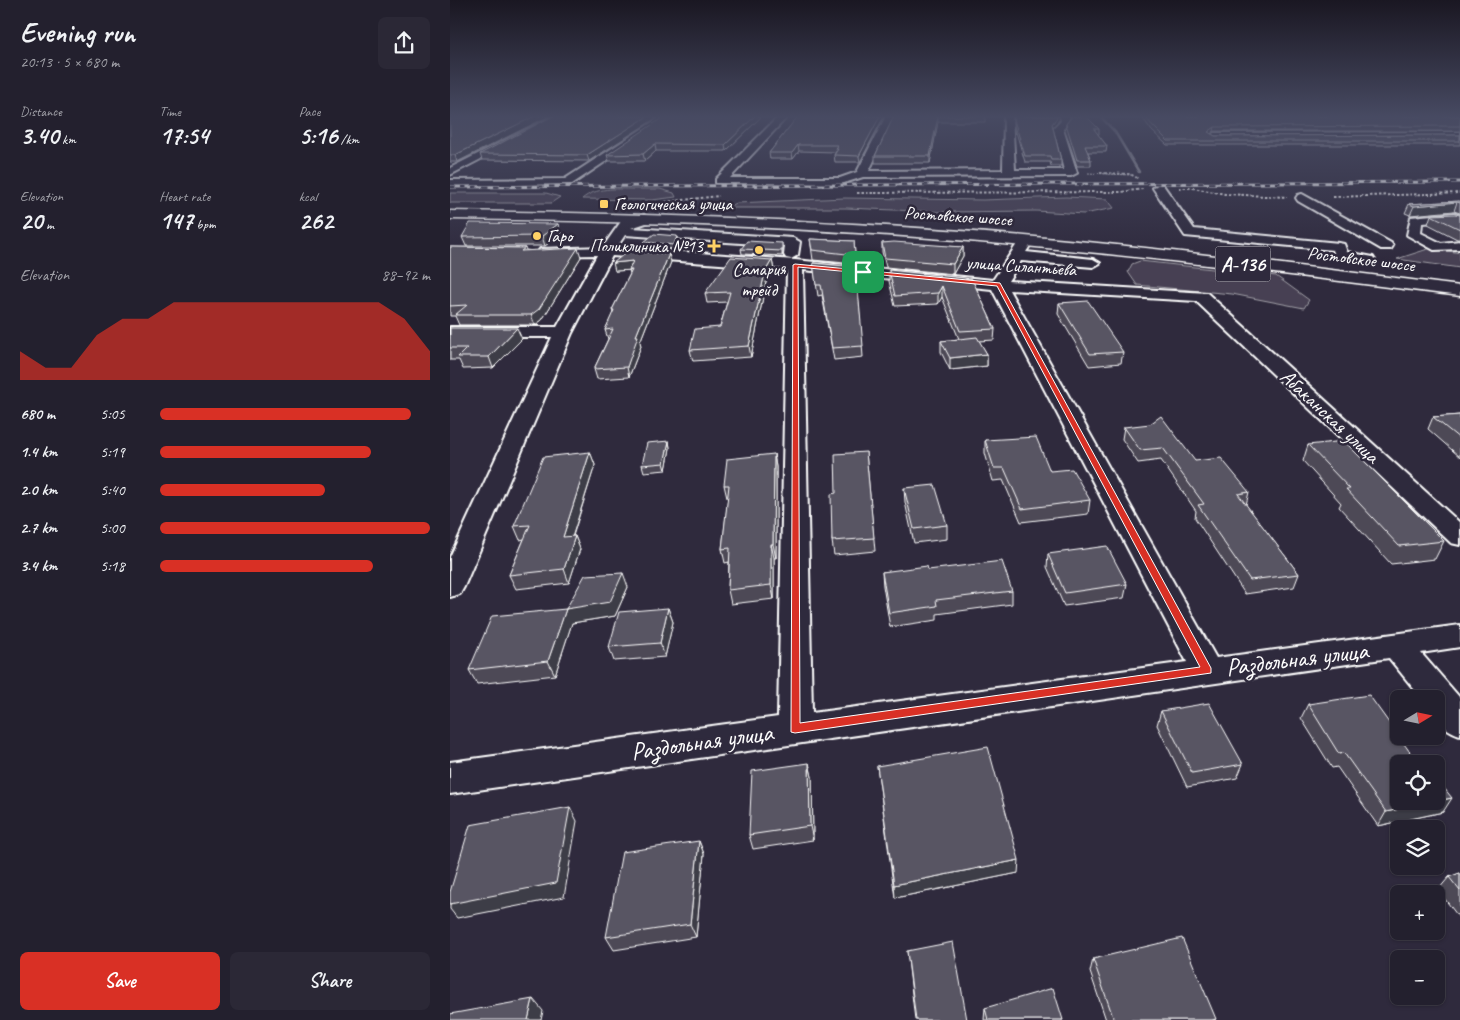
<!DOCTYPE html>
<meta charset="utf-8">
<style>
body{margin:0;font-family:Caveat,sans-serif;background:#2b2836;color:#f1f3f6;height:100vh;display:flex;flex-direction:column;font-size:19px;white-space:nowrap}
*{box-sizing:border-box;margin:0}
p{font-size:16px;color:#a3a3aa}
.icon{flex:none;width:28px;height:28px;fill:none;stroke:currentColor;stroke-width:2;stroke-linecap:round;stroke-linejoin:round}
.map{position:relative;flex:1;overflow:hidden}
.drawer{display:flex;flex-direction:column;background:#23202e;width:450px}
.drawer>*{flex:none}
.needle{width:32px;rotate:80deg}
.controls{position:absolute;left:940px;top:690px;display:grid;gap:10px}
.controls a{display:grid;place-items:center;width:55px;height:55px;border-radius:8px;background:#23202e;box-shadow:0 1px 4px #0004,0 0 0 1px #403e4a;font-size:25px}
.pin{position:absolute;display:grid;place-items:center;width:42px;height:42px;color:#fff;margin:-21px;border-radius:10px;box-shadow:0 2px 8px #0006}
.round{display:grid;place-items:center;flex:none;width:52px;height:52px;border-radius:8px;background:#2b2836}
.overview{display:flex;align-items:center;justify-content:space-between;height:85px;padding:0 20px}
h1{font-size:28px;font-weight:800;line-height:38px}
.stats{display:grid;grid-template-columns:repeat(3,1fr);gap:8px;height:85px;padding:5px 20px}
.stats div{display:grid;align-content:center}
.stats b{font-size:25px;font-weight:800}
.stats small{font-size:14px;font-weight:400}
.stats p{font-size:14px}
.chart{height:140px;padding:10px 20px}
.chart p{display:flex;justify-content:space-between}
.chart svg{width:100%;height:90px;margin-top:5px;fill:#d93025;opacity:.7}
.button{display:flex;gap:10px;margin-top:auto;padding:10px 20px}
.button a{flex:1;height:58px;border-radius:8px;background:#d93025;color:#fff;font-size:20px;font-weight:800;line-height:58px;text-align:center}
.button a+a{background:#2b2836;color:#f1f3f6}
ul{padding:0 20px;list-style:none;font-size:16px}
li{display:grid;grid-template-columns:80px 60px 1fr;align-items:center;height:38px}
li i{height:12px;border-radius:6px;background:#d93025}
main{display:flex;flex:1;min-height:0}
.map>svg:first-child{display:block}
</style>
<main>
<section class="drawer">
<div class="overview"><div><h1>Evening run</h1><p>20:13 · 5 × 680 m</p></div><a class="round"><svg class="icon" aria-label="share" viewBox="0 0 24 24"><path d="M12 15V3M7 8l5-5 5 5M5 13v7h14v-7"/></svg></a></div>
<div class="stats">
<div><p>Distance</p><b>3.40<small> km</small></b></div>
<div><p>Time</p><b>17:54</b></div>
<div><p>Pace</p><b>5:16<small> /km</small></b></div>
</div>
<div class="stats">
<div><p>Elevation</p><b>20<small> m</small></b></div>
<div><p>Heart rate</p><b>147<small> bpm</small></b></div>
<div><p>kcal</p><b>262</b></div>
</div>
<div class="chart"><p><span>Elevation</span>88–92 m</p>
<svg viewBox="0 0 160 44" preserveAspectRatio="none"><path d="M0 44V30L10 38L20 38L30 22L40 14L50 14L60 6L70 6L80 6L90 6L100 6L110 6L120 6L130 6L140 6L150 14L160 30V44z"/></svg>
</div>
<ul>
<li><b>680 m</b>5:05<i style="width:93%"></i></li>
<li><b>1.4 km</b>5:19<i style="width:78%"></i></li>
<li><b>2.0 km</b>5:40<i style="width:61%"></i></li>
<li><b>2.7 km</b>5:00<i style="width:100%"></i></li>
<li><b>3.4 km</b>5:18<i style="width:79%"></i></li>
</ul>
<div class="button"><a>Save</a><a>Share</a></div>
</section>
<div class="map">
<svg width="1010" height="1020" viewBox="0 0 1010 1020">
<rect width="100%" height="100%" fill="#2f2a3d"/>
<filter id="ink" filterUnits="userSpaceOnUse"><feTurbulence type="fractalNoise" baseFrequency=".02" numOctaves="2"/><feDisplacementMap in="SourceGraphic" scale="10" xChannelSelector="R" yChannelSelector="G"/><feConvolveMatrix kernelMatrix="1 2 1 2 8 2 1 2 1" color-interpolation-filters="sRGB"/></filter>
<g filter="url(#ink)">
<g fill="#464152" stroke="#a2a0a8">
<path d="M183,189H210L224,193L226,197L202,200L132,199C146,187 166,189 183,189Z"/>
<polygon points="0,193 96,193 110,197 101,203 0,203"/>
<polygon points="616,197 657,199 664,208 634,214 586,211 492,212 396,208 274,208 287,203 394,198 533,200"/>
<polygon points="981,248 1010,253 1010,268 947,259"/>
<polygon points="690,261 826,276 859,300 854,308 782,294 687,285 678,272 682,264"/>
</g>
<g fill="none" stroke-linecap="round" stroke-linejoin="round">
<polyline stroke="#a7a6ad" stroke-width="2.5" points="650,116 665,132 689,172"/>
<defs>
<g id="minor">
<polygon points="103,116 114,116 0,175 0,168"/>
<polygon points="212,116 223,116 122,184 0,186 0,180 115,179"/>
<polygon points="329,116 338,116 280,178 390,178 407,172 436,116 445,116 419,171 553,170 554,116 562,116 565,170 614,170 603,129 611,121 610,116 619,116 621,121 613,129 627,173 621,176 413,177 391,184 266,183 266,179"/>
<polygon points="1010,132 1010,138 764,139 759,136 764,133"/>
<polygon points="709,184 713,185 744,229 889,243 894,244 897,252 923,257 925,260 918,264 886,258 883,250 735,236 703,188"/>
<polygon points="852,194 941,243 943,246 941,249 931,249 848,201 846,198 848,195"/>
<polygon points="1004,213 1010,215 1010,224 1002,221 972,223 971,233 991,243 1010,241 1010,249 984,250 957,235 961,217"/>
<path d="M194,215L201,219L199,222L181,228L343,238L350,242L348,255L341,259L336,258L334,255L335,246L175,235L167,247L345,260L543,280L571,238L576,237L583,241L576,252L643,259L650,263L643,267L571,261L558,281L757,293L1010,523V545L1001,543L746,301L559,290L766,658L1010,625V647L971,653L1010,698V735C990,728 986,719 986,699H972L939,658L0,794V762L328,717L337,269L162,256L122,333L14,587L10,594L0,597V557L102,337H0V327H107L147,255L95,256L88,252L90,249L153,247L172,220ZM353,270L542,289L737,662L362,713Z"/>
</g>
<path id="highway" d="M0,211C192,213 384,220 575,236C720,249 865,268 1010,286V296C865,278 720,259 575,246C384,228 192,221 0,219Z"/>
</defs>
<use href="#minor" stroke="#fff" stroke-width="4"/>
<use href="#highway" stroke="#fff" stroke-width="3"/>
<polyline stroke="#fff" stroke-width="1" stroke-dasharray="2 1" stroke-linecap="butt" points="638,173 681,175"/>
<g stroke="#fff" stroke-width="2" stroke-dasharray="2.5 2" stroke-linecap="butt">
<polyline points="650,173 680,174 689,179"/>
<polyline points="729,188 743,188 775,194 837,197"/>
<polyline points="407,193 671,192 693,189"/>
<polyline points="883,197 1010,193"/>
<polyline points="215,202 269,196"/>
</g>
<use href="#minor" fill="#2f2a3d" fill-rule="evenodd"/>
<use href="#highway" fill="#2f2a3d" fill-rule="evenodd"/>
<defs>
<polyline id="rail" points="0,187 1010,182"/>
</defs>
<use href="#rail" stroke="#fff" stroke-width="3"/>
<use href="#rail" stroke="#2f2a3d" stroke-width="2" stroke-dasharray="5.5" stroke-linecap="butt"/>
</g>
<g fill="#4d4956" stroke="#fff">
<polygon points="0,116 7,162 0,162"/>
<polygon points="209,116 139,161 32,160 30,154"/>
<polygon points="312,116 276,151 206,151 195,161 159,161 157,155"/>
<polygon points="348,116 434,116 410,162 385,162 384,155 386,152 349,151 343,159 320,159 319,153"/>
<polygon points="444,116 535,116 535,122 488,122 480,163 425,163 425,156"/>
<polygon points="564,116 610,116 609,120 603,128 611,160 611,166 601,166 600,162 575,162 565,129"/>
<polygon points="621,116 636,116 649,129 649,134 648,135 657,146 656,152 638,152 641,160 641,166 627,166 615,130 616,124 621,117"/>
<polygon points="691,116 1010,116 1010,131 764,131 761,134 765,136 1010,135 1010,145 717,145 702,131"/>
<polygon points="1010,201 1010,213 1004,211 960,215 955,213 959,204"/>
<polygon points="981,215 1010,215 1010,239 1007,239 978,224"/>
<polygon points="108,224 111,233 95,246 16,246 12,237"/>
<polygon points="360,239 404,241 406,264 363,260"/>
<polygon points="228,241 225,249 195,247 194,242"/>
<polygon points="332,243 332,256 292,254 291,249"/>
<polygon points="432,243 513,247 513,256 503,274 436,267 432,252"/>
<polygon points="0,247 75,248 76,250 131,257 92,320 85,325 9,325 5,316 0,316"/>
<polygon points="322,260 324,270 316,282 301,357 243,361 240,350 270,327 277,302 257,303 255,293"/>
<polygon points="221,262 190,342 191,346 179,377 147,379 144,369 158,339 155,330 163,313 162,310 180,274 179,270 165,271"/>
<polygon points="363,263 406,267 413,357 384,360 372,295 368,296"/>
<polygon points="439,270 522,279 545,329 544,340 529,341 537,354 537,366 500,370 491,352 491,341 509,339 492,297 488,304 445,306 439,281"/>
<polygon points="609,303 673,352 671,363 639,366 608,314"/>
<polygon points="0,328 72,339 43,368 13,369 9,360 0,360"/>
<polygon points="1010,415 1010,457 978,429 983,417"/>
<polygon points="674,427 745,461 799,492 796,505 849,574 844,587 795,594 745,518 746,511 711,460 688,463 672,439"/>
<polygon points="535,440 600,471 640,500 638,514 571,522 553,480 543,481 535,453"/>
<polygon points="219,441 220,448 216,470 194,472 192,465"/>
<polygon points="858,445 994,541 985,559 941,564 889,507 891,503 853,461"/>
<polygon points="140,452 145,465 123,536 125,536 130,549 119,583 66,589 59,575 74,539 70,540 64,526"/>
<polygon points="416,452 425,551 384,555 382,541 386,493"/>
<polygon points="324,454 326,467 326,558 324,558 324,599 281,604 278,590 279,562 275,563 272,549 278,498 277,498 274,485"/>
<polygon points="454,488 497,525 497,539 464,543 455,502"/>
<polygon points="598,554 677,584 674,598 614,606 597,567"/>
<polygon points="478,570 562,591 562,604 487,614 487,620 440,627 433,586 432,572"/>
<polygon points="178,587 165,616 122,623 105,675 27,684 19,670 116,609"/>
<polygon points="218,608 223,622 215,657 164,661 159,647"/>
<polygon points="858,704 993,812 928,826 887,767 882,768 851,718"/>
<polygon points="711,711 793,764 787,778 737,787 707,725"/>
<polygon points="359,763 362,777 363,840 303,849 299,835"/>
<polygon points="427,766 568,873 445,898"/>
<polygon points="249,841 254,854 246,937 164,950 156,937"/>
<polygon points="1010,873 1010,919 988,890 999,877"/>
<polygon points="457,951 517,1020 465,1020"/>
<polygon points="643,959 766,1020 656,1020 640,972"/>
<polygon points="535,1008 613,1020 534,1020"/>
</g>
<g fill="#3e3c46" stroke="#fff">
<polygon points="85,116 99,116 7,162 5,155"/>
<polygon points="198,116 209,116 139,161 137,155"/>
<polygon points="305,116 312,116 276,151 275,145"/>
<polygon points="430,116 434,116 410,162 409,156"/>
<polygon points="488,116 488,122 480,163 480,156"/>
<polygon points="608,116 610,116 609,120 601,129 602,124"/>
<polygon points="765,127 764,131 757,137 758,132"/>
<polygon points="205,144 206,151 195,161 193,154"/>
<polygon points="348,145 349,151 343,159 342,153"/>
<polygon points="1007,202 1004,211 960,215 964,206"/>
<polygon points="108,224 111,233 95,246 92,236"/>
<polygon points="227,236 228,241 225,249 224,245"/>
<polygon points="513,247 513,256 503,274 503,264"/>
<polygon points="128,248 131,257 92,320 85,325 81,315"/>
<polygon points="219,254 221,262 190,342 191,346 179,377 177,367 186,336"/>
<polygon points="322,260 324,270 316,282 301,357 299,346 315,272"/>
<polygon points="183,261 185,270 165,271 163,263"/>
<polygon points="492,286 492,297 488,304 488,293"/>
<polygon points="67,328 72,339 43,368 39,357"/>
<polygon points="537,354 537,366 500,370 500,358"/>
<polygon points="219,441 220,448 216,470 214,463"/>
<polygon points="140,452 145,465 118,550 113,537"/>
<polygon points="324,454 326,467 326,558 323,544"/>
<polygon points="125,536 130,549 119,583 114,569"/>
<polygon points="321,544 324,558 324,599 321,585"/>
<polygon points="173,573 178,587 165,616 122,623 105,675 98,661 116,609"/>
<polygon points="218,608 223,622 215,657 210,643"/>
<polygon points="359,763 362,777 363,840 360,826"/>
<polygon points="1002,798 993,812 928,826 936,812"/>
<polygon points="120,807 127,821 114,897 7,918 0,909 0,904"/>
<polygon points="249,841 254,854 246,937 240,924"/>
<polygon points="569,860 568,873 445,898 444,885"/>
<polygon points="83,999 93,1011 91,1020 78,1020"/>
</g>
<g fill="#595564" stroke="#fff">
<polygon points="0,116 85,116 5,155 0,155"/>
<polygon points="103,116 198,116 137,155 30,154"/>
<polygon points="215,116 305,116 275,145 205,144 193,154 157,155"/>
<polygon points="348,116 430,116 409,156 384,155 388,149 386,149 388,145 348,145 342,153 319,153"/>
<polygon points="444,116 488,116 480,156 425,156"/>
<polygon points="564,116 608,116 602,124 611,160 601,160 600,156 575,156 565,123"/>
<polygon points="622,116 636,116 649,129 644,129 657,146 635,146 641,160 627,160 616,124"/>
<polygon points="694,116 1010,116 1010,126 765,127 758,132 765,136 1010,135 1010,141 718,141 703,126"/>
<polygon points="1010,201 1010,203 1007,202 964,206 959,204"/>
<polygon points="1005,214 1010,215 1010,229 981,215"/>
<polygon points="20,223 108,224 92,236 12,237"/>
<polygon points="204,234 227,236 224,245 194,242"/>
<polygon points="360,239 404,241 405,255 362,250"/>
<polygon points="297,241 332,243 332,251 291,249"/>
<polygon points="444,242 513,247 503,264 435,258 432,243"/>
<polygon points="0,247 75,248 71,251 128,248 89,309 81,315 5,315 17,305 0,306"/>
<polygon points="178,251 219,254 186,336 188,336 177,367 144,369 163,329 155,330 164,310 162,310 182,270 179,270 183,261 163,263"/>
<polygon points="281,257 322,260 315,272 299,346 240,350 245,329 270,327 280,292 255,293"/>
<polygon points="363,263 406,267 413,346 382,348 371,285 366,285"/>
<polygon points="439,270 522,279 545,329 510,331 492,286 488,293 445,296"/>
<polygon points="638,301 673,352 640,354 609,303"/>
<polygon points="0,328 67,328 39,357 8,357 17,348 0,348"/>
<polygon points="527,337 537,354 500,358 491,341"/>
<polygon points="1010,415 1010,439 983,417"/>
<polygon points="711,416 745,461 771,458 799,492 788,494 849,574 800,580 748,505 754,504 713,448 690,450 674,427 700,424"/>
<polygon points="586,437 600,471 622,469 640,500 572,509 554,468 544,468 535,440"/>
<polygon points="219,441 214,463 192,465 197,443"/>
<polygon points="894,441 994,541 949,546 896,489 900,489 858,445"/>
<polygon points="140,452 113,537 125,536 114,569 59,575 80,525 64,526 93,457"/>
<polygon points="416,452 424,538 382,541 381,494 386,493 385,454"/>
<polygon points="324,454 323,544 321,544 321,585 278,590 280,548 272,549 279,485 274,485 277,459"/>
<polygon points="485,485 497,525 464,529 454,488"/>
<polygon points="657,546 677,584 615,593 598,554"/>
<polygon points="552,561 562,591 486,600 487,606 439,613 432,572 477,566 478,570"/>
<polygon points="173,573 160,602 116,609 135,575"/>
<polygon points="218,608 210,643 159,647 169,612"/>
<polygon points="116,609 98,661 19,670 42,616"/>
<polygon points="919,695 962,755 968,754 975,764 949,764 949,801 986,801 936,812 894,753 889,754 858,704"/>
<polygon points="759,703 793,764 742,773 711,711"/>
<polygon points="538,747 569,860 444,885 427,766"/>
<polygon points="359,763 360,826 299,835 302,771"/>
<polygon points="986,778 1002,798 986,801"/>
<polygon points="120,807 106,883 0,904 0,892 20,825"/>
<polygon points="249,841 240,924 156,937 172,852"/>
<polygon points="1010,873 1010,891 999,877"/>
<polygon points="732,938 766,1019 762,1020 664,1020 643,959"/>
<polygon points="503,942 517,1020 466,1020 457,951"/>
<polygon points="603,988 613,1020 538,1020 535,1008"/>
<polygon points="83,999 78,1020 0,1020 0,1014"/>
</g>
</g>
<linearGradient id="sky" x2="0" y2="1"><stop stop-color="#1a1722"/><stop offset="0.45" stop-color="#474a62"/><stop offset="1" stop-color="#474a62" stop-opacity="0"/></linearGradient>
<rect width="1010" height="259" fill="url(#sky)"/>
<path fill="#d93025" stroke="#fff" fill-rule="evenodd" d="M345,264L550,283L761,668V673L345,733L341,732L343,265ZM348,267L547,286L750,667L350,723Z"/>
<g fill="#ffd166" stroke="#2f2a3d" stroke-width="2">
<rect x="149" y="199" width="10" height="10" rx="2.5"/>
<circle cx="87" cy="236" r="5"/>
<path d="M261.5 238.5h5v5h5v5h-5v5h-5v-5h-5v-5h5z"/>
<circle cx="309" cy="250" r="5"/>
</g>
<g text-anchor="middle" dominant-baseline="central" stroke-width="5" stroke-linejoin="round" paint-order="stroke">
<g font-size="18" fill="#fff" stroke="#2f2a3d" text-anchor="start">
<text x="164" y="204">Геологическая улица</text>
<text x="97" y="236">Гаро</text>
<text x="253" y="246" text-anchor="end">Поликлиника №13</text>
<text x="309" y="269" text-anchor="middle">Самария<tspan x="309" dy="21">трейд</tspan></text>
</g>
<g font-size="18" fill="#fff" stroke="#2f2a3d">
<text transform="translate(508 216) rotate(4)">Ростовское шоссе</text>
<text transform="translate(911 259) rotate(7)">Ростовское шоссе</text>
<text transform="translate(571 266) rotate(4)">улица Силантьева</text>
</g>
<rect fill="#2f2a3d" stroke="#c1bfc5" stroke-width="1" x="765.5" y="246.5" width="55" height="35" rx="4"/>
<g font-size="20" font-weight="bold" fill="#fff">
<text x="793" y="264">А-136</text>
</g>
<g font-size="21" fill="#fff" stroke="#2f2a3d">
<text transform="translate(880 416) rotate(43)">Абаканская улица</text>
</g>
<g font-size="25" fill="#fff" stroke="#2f2a3d">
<text transform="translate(847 659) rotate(-7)">Раздольная улица</text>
<text transform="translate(252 742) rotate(-8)">Раздольная улица</text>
</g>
</g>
</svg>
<div class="controls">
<a><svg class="needle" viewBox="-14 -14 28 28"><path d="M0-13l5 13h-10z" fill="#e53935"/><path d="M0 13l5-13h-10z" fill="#a3a3aa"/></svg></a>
<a><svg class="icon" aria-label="locate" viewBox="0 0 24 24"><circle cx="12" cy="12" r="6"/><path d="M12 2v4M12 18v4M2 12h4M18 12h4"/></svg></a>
<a><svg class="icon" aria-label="layers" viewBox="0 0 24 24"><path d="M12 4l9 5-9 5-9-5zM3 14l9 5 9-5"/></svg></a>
<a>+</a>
<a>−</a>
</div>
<div class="pin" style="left:413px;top:272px;background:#1e9e55"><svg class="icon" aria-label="arrive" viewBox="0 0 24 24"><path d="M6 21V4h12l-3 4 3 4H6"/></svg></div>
</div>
</main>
